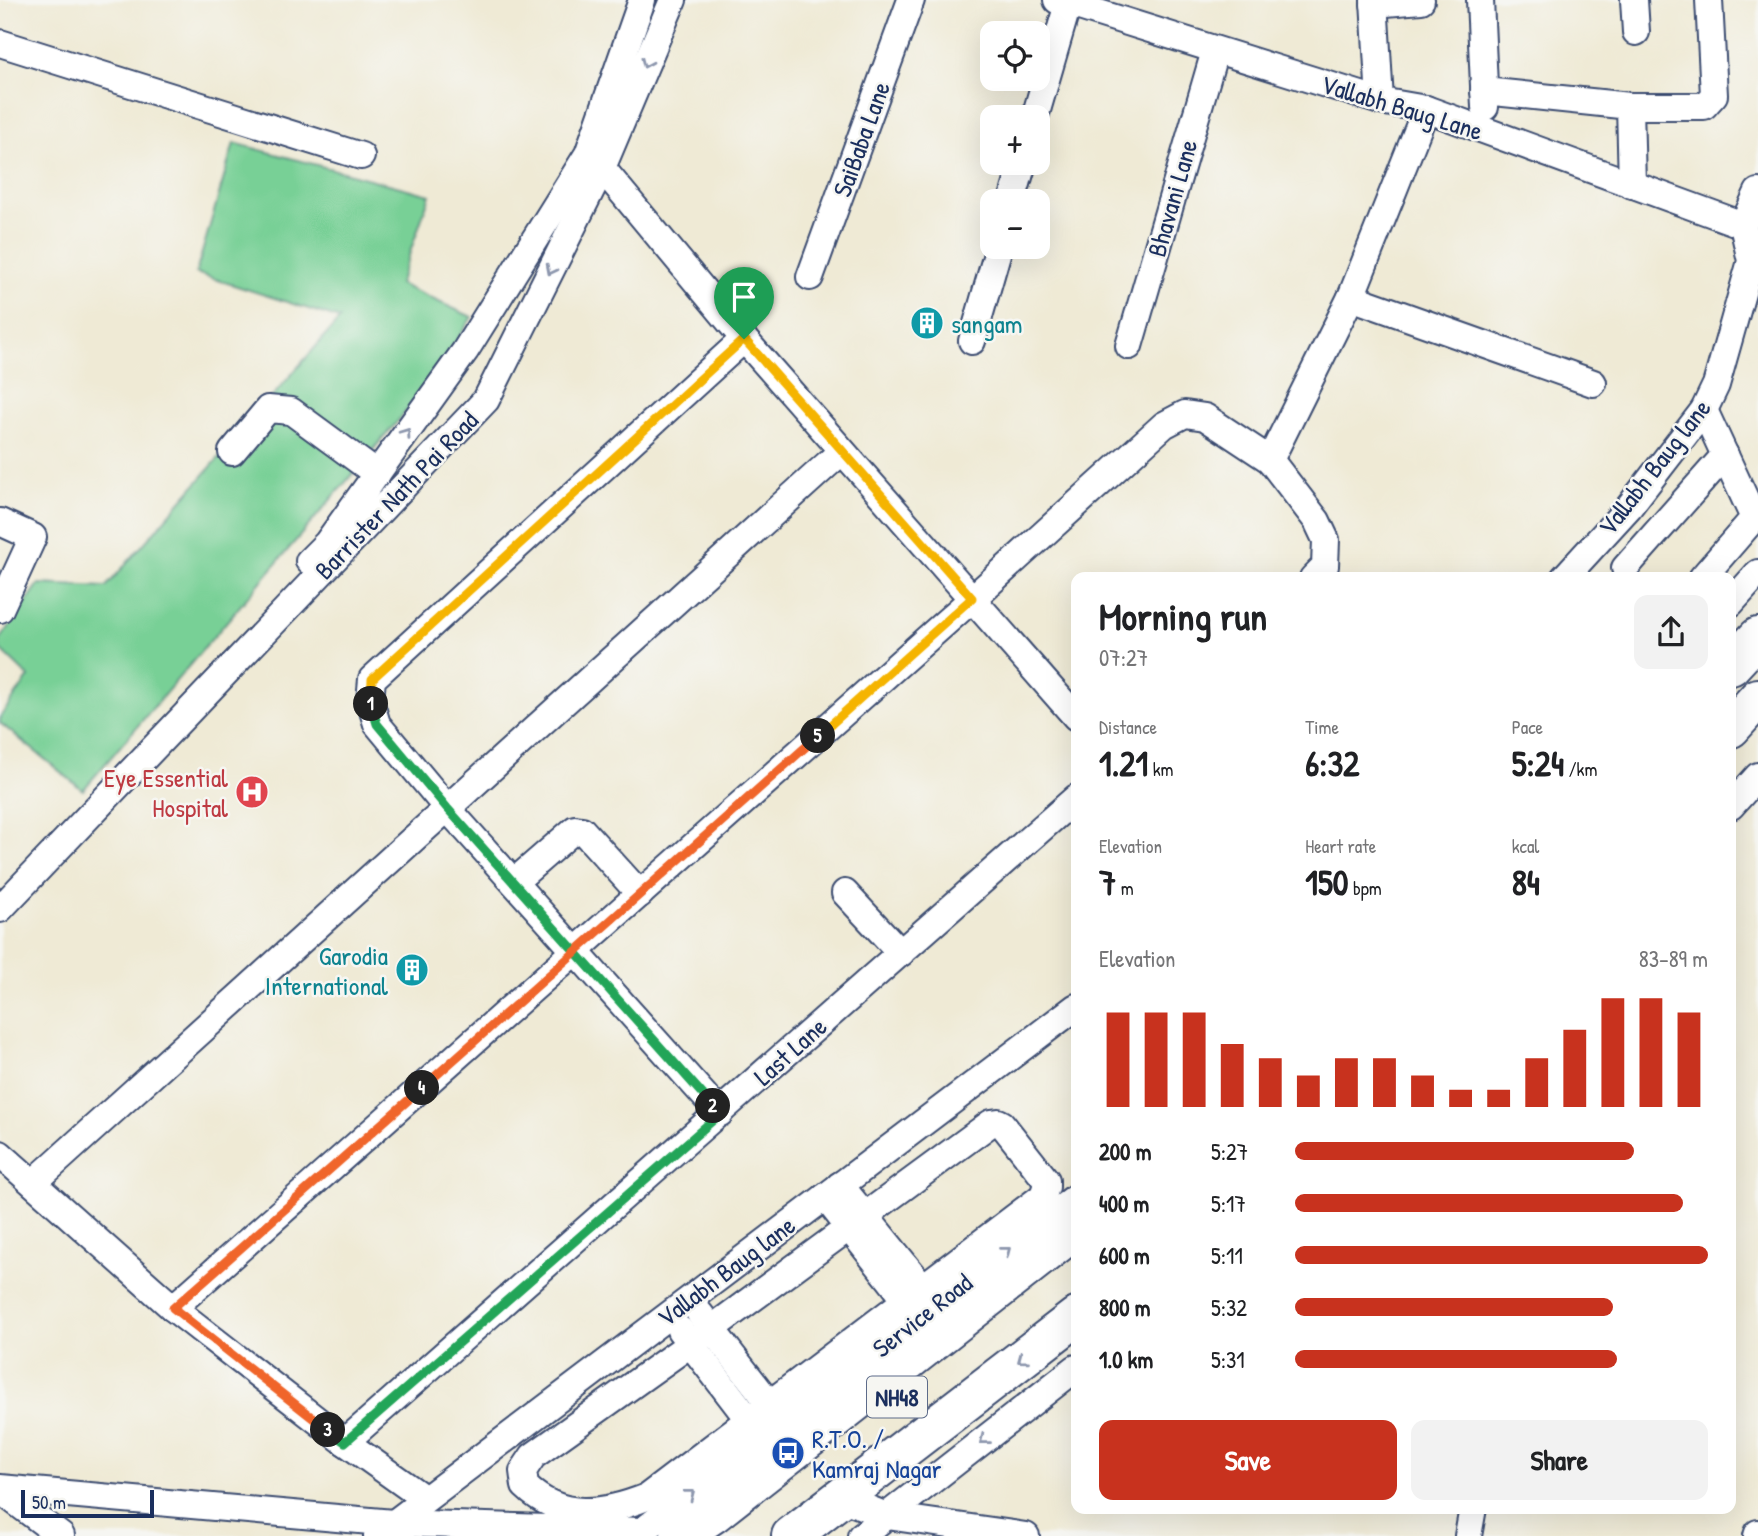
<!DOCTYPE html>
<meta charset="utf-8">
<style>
body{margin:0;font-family:"Patrick Hand",sans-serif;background:#f2f2f2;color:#202124;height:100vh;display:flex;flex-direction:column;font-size:26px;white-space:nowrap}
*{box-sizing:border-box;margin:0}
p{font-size:23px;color:#757577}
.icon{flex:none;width:38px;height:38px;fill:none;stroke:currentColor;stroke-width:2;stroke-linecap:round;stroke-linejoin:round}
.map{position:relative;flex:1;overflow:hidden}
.sheet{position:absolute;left:1071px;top:572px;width:665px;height:942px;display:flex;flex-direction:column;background:#fff;border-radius:14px;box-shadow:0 7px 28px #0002}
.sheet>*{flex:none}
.buttons{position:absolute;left:980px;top:21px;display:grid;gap:14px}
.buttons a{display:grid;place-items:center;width:70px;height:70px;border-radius:14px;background:#fff;box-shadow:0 7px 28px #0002;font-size:35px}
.scale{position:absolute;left:21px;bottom:18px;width:133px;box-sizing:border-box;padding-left:7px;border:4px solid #1b2f5e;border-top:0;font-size:19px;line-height:24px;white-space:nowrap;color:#1b2f5e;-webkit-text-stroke:5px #f6f6f2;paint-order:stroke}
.pin{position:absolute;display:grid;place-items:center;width:60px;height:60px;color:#fff;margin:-72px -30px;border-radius:50% 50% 50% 0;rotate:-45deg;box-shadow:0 0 7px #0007}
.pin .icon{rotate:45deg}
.km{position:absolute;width:35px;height:35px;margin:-18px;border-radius:50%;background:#222;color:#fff;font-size:19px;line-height:35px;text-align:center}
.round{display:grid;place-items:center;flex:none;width:74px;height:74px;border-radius:14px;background:#f2f2f2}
.head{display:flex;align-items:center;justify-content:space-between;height:119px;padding:0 28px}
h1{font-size:38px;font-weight:700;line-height:52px}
.figures{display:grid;grid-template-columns:repeat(3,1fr);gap:10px;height:119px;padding:7px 28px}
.figures div{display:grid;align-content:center}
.figures b{font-size:35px;font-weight:700}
.figures small{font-size:19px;font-weight:400}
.figures p{font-size:19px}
.chart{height:196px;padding:14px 28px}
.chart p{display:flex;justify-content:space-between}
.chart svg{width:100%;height:126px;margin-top:7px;stroke:#c8321e;stroke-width:6}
.action{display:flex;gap:14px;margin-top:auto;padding:14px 28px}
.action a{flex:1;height:80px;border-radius:14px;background:#c8321e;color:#fff;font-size:28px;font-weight:700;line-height:80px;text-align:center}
.action a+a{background:#f2f2f2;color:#202124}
ul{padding:0 28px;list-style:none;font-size:23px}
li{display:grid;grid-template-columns:112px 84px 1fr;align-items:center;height:52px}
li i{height:18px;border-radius:9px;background:#c8321e}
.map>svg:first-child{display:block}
</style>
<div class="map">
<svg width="1758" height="1536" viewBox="0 0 1758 1536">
<rect width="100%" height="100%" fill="#f6f6f2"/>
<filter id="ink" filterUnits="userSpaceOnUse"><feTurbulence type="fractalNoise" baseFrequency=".0143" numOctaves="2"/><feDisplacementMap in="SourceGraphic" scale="14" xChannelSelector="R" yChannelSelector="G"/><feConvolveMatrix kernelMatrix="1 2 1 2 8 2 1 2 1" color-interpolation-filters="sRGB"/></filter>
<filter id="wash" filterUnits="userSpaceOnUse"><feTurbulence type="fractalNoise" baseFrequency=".00686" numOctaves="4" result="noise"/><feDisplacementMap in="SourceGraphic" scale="28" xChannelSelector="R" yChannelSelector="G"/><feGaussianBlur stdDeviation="1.57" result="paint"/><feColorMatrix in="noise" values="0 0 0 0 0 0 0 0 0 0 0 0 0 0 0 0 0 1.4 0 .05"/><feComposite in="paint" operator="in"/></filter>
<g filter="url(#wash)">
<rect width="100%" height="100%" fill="#efead5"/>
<polygon fill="#78d096" stroke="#4a807a" stroke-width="2" points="234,143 430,195 399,284 472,317 426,388 83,790 0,723 0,717 29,677 0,649 0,640 39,584 106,587 340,319 196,273"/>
</g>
<g filter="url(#ink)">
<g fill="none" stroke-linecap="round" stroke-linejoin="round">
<defs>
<g id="minor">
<polyline points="1057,0 1380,101 1426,109 1743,225"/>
<polyline points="1374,0 1380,101"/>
<polyline points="1480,0 1485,107"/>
<polyline points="1634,0 1636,32"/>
<polyline points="1374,4 1421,0"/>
<polyline points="0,43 361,156"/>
<polyline points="1484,91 1630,106"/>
<polyline points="1035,117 1068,4"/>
<polyline points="590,159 602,168 744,339 1076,717"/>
<polyline points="1632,185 1630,106 1704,106 1714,95 1709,0"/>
<polyline points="1012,201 1023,163"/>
<polyline points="1743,225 1758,192"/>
<polyline points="810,277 911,0"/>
<polyline points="1351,297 1593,383"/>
<polyline points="972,341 999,247"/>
<polyline points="1129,346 1215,51"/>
<polyline points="232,452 268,409 291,411 377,474"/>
<polyline points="1270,460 1351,297 1426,109"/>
<polyline points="0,522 33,537 0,609"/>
<polyline points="309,561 327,543 465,351 588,154 642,0"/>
<polyline points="1625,568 1725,455"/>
<polyline points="1564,578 1629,507 1704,410 1716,385 1751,261 1743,225"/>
<polyline points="1702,578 1754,518 1704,410"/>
<polyline points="1731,603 1758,573"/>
<polyline points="1731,806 1758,776"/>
<polyline points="514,882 575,829 582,830 640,894"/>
<polyline points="845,893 901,953"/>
<polyline points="0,909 486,400 602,168 673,0"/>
<polyline points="720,1113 447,808 377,724 370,701 372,679 744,339"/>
<path d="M998,1122L1002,1124L1046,1180V1187L1043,1196L647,1497C604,1514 561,1521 525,1486L523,1471L533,1456L711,1329L991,1123Z"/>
<polyline points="0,1154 173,1308 345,1442 425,1499"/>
<polyline points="33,1183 842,451"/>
<polyline points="840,1185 923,1287"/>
<polyline points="825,1197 906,1300"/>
<polyline points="173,1308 972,599 1164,425 1185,414 1205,417 1270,460 1317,521 1326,540 1325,566 1313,578"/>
<polyline points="700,1314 770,1404"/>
<polyline points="680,1330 749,1420"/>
<polyline points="345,1442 1076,798"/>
<polyline points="0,1488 393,1523 642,1531"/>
<polyline points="0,1490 61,1536"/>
<polyline points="841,1498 887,1516 1026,1536"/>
<polyline points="377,1536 1076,1007"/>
<polyline points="636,1536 1076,1197"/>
<polyline points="861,1536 1076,1368"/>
<polyline points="1468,1536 1473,1508"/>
<polyline points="1757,1536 1758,1533"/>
</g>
<g id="highway">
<polyline points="1731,666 1758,637"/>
<polyline points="1731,728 1758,698"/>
<polyline points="680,1536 713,1514 1076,1229"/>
<polyline points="791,1536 1076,1317"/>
</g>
</defs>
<use href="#minor" stroke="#3b4b70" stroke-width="30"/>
<use href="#highway" stroke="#3b4b70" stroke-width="42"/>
<use href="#minor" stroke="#fff" stroke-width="26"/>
<use href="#highway" stroke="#fff" stroke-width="38"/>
</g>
<defs><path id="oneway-chevron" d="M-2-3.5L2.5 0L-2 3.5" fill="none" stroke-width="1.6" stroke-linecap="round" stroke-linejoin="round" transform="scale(1.75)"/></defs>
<g stroke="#8d97ae">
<use href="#oneway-chevron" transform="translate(646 63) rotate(113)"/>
<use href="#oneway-chevron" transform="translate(551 270) rotate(117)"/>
<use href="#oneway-chevron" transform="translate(406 433) rotate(-54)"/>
<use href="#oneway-chevron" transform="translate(1006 1251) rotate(-38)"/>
<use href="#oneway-chevron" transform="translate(1022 1359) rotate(143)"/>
<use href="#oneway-chevron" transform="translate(984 1440) rotate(142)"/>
<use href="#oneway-chevron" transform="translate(690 1494) rotate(-38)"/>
</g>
</g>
<g fill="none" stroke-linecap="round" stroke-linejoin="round" filter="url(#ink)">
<defs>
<polyline id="split-1" points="371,704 372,679 744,339"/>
<polyline id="split-2" points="371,704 377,724 447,808 713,1106"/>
<polyline id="split-3" points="328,1430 345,1442 720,1114 713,1106"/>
<polyline id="split-4" points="328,1430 173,1308 422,1088"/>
<polyline id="split-5" points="422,1088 818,736"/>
<polyline id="split-6" points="744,339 972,598 818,736"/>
</defs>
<use href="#split-1" stroke="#fff" stroke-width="14"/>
<use href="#split-2" stroke="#fff" stroke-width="14"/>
<use href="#split-3" stroke="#fff" stroke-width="14"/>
<use href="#split-4" stroke="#fff" stroke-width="14"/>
<use href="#split-5" stroke="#fff" stroke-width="14"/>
<use href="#split-6" stroke="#fff" stroke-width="14"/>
<use href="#split-1" stroke="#f5b400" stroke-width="9"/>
<use href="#split-2" stroke="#22a559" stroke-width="9"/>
<use href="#split-3" stroke="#22a559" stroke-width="9"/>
<use href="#split-4" stroke="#f0652b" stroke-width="9"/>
<use href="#split-5" stroke="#f0652b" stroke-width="9"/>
<use href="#split-6" stroke="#f5b400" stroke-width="9"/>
</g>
<defs>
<symbol id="building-disc" viewBox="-11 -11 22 22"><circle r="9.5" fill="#0f9aa8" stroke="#f6f6f2"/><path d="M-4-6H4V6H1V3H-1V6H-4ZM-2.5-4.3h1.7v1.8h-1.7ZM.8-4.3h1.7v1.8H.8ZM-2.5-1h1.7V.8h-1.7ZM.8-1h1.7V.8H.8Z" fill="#fff"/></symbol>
<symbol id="hospital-disc" viewBox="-11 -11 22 22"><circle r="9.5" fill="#e0444e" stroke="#f6f6f2"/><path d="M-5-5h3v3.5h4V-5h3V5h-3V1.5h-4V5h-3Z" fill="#fff"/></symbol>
<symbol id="bus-disc" viewBox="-11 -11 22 22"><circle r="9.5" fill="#1a4fb4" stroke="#f6f6f2"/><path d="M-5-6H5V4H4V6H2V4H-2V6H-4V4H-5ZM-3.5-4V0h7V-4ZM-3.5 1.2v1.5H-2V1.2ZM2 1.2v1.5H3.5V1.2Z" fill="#fff"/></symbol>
</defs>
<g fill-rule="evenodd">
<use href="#building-disc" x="908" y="304" width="38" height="38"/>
<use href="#hospital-disc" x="233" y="773" width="38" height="38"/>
<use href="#building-disc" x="393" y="951" width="38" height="38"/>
<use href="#bus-disc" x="769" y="1434" width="38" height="38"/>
</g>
<g text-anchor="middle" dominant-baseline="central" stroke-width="5" stroke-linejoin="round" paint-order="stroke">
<rect fill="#f6f6f2" stroke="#5d6b8a" stroke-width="2" x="867" y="1376.5" width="60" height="41" rx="5"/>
<g font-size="24" font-weight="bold" fill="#1b2f5e">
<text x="897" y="1397">NH48</text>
</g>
<g font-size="26" fill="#1b2f5e" stroke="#f6f6f2">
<text transform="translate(1402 107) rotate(17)">Vallabh Baug Lane</text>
<text transform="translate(861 139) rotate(-70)">SaiBaba Lane</text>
<text transform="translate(1172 198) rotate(-74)">Bhavani Lane</text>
<text transform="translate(1654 467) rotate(-52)">Vallabh Baug lane</text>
<text transform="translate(396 495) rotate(-46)">Barrister Nath Pai Road</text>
<text transform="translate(790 1051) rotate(-42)">Last Lane</text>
<text transform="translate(726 1271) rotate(-37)">Vallabh Baug lane</text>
<text transform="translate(922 1315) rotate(-38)">Service Road</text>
</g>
<g font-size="26" fill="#0d838f" stroke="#f6f6f2" text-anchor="start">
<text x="951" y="323">sangam</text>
<text x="388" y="955" text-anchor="end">Garodia<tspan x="388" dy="30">International</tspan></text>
</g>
<g font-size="26" fill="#be3a42" stroke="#f6f6f2" text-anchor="end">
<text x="228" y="777">Eye Essential<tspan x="228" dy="30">Hospital</tspan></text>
</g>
<g font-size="26" fill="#164399" stroke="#f6f6f2" text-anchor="start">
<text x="812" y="1438">R.T.O. /<tspan x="812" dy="30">Kamraj Nagar</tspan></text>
</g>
</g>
</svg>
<div class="buttons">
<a><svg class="icon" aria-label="locate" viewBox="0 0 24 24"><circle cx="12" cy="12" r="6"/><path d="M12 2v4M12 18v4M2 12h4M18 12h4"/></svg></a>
<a>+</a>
<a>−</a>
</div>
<div class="scale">50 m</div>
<div class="pin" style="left:744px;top:339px;background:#1e9e55"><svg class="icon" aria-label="arrive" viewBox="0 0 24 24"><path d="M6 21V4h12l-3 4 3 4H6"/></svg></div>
<b class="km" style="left:371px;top:704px">1</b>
<b class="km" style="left:713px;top:1106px">2</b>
<b class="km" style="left:328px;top:1430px">3</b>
<b class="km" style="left:422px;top:1088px">4</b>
<b class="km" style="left:818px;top:736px">5</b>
<section class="sheet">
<div class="head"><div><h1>Morning run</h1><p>07:27</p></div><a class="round"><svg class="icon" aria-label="share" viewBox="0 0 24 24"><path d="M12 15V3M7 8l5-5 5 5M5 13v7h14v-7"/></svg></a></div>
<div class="figures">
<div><p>Distance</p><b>1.21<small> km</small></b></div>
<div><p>Time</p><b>6:32</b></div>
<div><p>Pace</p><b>5:24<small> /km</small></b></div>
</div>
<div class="figures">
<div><p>Elevation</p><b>7<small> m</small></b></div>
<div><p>Heart rate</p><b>150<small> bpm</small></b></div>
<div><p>kcal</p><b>84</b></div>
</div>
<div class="chart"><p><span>Elevation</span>83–89 m</p>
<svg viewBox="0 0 160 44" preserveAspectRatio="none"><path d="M5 44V11M15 44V11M25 44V11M35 44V22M45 44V27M55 44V33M65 44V27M75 44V27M85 44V33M95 44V38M105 44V38M115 44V27M125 44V17M135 44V6M145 44V6M155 44V11"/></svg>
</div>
<ul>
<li><b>200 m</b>5:27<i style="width:82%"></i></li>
<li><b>400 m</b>5:17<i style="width:94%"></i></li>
<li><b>600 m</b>5:11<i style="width:100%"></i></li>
<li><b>800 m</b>5:32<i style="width:77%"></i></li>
<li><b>1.0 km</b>5:31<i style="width:78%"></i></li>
</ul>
<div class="action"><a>Save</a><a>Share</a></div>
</section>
</div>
